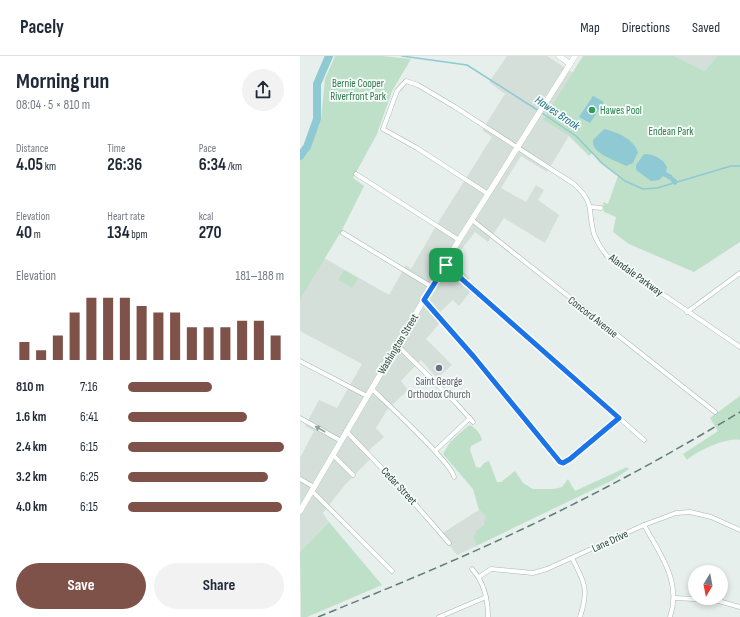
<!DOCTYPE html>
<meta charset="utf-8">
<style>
body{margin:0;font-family:"Sofia Sans Condensed",sans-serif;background:#f2f2f3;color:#1f2937;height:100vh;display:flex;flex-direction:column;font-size:15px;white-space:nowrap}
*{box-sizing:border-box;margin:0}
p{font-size:13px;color:#747a83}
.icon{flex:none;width:22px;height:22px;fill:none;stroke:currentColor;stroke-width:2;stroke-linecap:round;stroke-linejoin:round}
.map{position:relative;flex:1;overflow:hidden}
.side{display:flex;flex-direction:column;background:#fff;width:300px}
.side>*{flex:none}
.needle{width:26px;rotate:190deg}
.controls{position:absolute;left:388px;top:509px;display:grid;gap:8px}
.controls a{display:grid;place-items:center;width:40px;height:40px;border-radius:50%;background:#fff;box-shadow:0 2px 6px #0003;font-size:20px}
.pin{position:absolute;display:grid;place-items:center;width:34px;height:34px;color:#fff;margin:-17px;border-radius:8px;box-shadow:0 2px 6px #0006}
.round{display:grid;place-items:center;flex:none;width:42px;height:42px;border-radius:21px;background:#f2f2f3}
.overview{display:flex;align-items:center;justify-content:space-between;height:68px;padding:0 16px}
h1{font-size:22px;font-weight:700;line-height:30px}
.figures{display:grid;grid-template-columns:repeat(3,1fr);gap:6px;height:68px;padding:4px 16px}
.figures div{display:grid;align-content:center}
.figures b{font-size:17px;font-weight:700}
.figures small{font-size:11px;font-weight:400}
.figures p{font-size:11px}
.chart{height:112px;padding:8px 16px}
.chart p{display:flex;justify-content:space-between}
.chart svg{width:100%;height:72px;margin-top:4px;stroke:#7f5249;stroke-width:6}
.button{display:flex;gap:8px;margin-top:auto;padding:8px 16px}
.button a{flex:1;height:46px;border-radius:24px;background:#7f5249;color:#fff;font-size:16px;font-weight:700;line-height:46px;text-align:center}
.button a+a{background:#f2f2f3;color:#1f2937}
ul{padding:0 16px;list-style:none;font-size:13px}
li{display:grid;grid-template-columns:64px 48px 1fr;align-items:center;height:30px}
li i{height:10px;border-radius:5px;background:#7f5249}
header{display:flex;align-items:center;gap:24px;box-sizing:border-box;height:56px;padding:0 20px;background:#fff;border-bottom:1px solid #e0e1e3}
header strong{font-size:19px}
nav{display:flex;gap:22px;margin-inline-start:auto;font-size:14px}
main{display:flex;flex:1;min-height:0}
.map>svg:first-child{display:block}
</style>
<header>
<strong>Pacely</strong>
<nav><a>Map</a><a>Directions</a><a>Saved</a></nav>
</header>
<main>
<section class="side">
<div class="overview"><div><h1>Morning run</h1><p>08:04 · 5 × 810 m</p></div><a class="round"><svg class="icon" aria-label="share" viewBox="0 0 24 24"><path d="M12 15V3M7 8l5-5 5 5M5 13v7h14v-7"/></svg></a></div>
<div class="figures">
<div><p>Distance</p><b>4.05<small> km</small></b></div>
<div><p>Time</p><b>26:36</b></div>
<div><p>Pace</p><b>6:34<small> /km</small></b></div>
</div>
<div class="figures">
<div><p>Elevation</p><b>40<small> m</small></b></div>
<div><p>Heart rate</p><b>134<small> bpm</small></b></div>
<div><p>kcal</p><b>270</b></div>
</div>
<div class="chart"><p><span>Elevation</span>181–188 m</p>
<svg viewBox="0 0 160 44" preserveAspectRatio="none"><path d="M5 44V33M15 44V38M25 44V29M35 44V15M45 44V6M55 44V6M65 44V6M75 44V11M85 44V15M95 44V15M105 44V24M115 44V24M125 44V24M135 44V20M145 44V20M155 44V29"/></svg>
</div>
<ul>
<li><b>810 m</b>7:16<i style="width:54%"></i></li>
<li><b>1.6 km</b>6:41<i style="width:76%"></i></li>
<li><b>2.4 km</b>6:15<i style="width:100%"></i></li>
<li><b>3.2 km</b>6:25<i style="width:90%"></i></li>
<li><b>4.0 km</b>6:15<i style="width:99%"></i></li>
</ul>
<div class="button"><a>Save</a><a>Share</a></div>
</section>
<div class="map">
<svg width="440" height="561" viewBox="0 0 440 561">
<rect width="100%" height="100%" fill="#e6efeb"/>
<g fill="#d4dfda">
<polygon points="207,0 247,0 273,17 243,64 269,80 247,116 221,100 201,132 226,146 236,129 244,134 238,144 259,159 245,187 204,162 188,186 175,176 161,194 154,208 170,222 164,229 171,235 159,250 153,244 140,256 145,261 126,283 152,309 137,322 121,304 101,325 108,334 87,354 76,372 84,381 68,395 73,400 44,430 23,457 29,466 0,496 0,402 14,375 5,370 19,344 37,352 62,308 0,275 0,242 24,202 89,239 106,209 111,213 139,165 192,81 182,74 205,38 189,26"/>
<polygon points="374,0 417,0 405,15"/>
<polygon points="179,454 186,460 186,463 184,469 177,474 176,488 174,491 157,499 141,478"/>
</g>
<g fill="#bfe0c8">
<polygon points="35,0 82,0 111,3 92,35 77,78 53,122 64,130 42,174 0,243 0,105 8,97 21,64 25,23"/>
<polygon points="283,0 374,0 405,15 417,0 440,0 440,186 394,216 329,188 313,176 316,161 304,156 303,146 308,148 318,120 300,107 292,97 289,100 269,80 243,64"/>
<polygon points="44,214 58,222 52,232 38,224"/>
<path d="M440,340V384C427,381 397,395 387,404L383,398L418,375L410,362Z"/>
<path d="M169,369C174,370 181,378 182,384L171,390L170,394L176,411L180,412L184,407L189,405L197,426H201L215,415L223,427L233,433H254L262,431L268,423L275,435L327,411L329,413L313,424L174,491L176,488L174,481L177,474L184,469L186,460L179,454L173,433L143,398L150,386Z"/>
<polygon points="29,466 82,529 7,561 1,561 0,496"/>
</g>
<g fill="#8ec9d4">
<polygon points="293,40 304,46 290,67 279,61"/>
<path d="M304,73C316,76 333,82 338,96L333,107L326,110C316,104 291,98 293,84Z"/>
<path d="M344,98C354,98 362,102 367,111L366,117L359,124L351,125L336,114V109Z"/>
</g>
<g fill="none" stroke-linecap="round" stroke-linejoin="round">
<g stroke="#8ec9d4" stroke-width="1.5">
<polyline points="102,0 167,9 239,55"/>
<polyline points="242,57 276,80 303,108 325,125 343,133 357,132 431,110 440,110"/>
</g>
<g stroke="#8ec9d4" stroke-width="5">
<polyline points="359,115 370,121"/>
<polyline points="373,124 375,126"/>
</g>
<polyline stroke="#8ec9d4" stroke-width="8" points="0,100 7,91 17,63 17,28 29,0"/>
<defs>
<g id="street">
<polyline points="56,118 159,184"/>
<path d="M188,138L117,92L83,73L97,35L106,25L118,29L155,51L274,128C296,148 287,154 294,178C297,187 302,193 307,200L440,291"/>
<polyline points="291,151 301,152"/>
<polyline points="172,164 415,356"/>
<polyline points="43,177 132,231"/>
<polyline points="146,209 344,384"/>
<polyline points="124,244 174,301 260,406 263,407 270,403 319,361"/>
<polyline points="387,256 440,217"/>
<polyline points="98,290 155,346 173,366"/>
<polyline points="0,305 67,340"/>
<path d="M71,332C85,346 152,407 154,421"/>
<polyline points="0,362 41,385"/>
<polyline points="46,375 101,432 149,487"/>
<polyline points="135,395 170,362"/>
<polyline points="33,399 53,419"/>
<polyline points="0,423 14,431"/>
<polyline points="12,435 92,515"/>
<path d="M344,469C360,498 382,526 370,561"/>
<path d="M272,502C285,527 289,534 280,561"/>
<path d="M172,513C184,526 188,543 188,561"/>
<polyline points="179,521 191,513 233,517 247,513 344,469 376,457 390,456 411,461 440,474"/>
<polyline points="374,542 415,544 440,551"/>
<polyline points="139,561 186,541"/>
</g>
<g id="secondary">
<polyline points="259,0 270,8"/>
<polyline points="0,455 159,184 275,0"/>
</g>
</defs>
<use href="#street" stroke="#a8b8b2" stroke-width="5"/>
<use href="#secondary" stroke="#a4bbb3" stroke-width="6"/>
<use href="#street" stroke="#fff" stroke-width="4"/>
<use href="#secondary" stroke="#fff" stroke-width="5.5"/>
<path stroke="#5f7d75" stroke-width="1.5" stroke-dasharray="8 4" stroke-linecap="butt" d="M18,561C89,532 160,503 229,470C302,435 372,397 440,356"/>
</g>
<defs><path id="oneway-solid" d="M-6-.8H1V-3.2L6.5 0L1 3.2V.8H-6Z"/></defs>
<use fill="#92a09c" href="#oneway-solid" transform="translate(20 373) rotate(-150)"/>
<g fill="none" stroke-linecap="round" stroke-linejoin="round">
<defs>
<polygon id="route" points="146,209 319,362 270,403 263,407 260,406 174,301 124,244"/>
</defs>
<use href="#route" stroke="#fff" stroke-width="8"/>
<use href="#route" stroke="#1a73e8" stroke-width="5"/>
</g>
<circle fill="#2e9e5b" stroke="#f7fbf9" stroke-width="1.5" cx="292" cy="54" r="4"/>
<circle fill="#6b7280" stroke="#f7fbf9" stroke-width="1.5" cx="139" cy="312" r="4"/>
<g text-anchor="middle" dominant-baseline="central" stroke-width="3.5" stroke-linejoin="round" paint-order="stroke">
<g font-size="11" fill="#2d7a4b" stroke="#f7fbf9">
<text x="58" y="27">Bernie Cooper<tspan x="58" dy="13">Riverfront Park</tspan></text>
<text x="371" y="75">Endean Park</text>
</g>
<g font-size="11" fill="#27864d" stroke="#f7fbf9" text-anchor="start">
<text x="300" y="54">Hawes Pool</text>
</g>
<g font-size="11" fill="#24423a" stroke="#f7fbf9">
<text transform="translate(336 219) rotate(36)">Alandale Parkway</text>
<text transform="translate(293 261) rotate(38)">Concord Avenue</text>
<text transform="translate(98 288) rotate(-59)">Washington Street</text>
<text transform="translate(99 430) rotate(47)">Cedar Street</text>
<text transform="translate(310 485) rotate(-25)">Lane Drive</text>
</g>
<g font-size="11" fill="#5b616d" stroke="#f7fbf9">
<text x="139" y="325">Saint George<tspan x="139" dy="13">Orthodox Church</tspan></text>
</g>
<g font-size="12" font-style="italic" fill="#1c6f80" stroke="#f7fbf9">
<text transform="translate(257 57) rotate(34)">Hawes Brook</text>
</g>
</g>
</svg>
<div class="controls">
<a><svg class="needle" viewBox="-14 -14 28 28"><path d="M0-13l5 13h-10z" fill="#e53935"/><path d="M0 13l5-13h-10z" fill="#747a83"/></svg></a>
</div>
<div class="pin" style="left:146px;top:209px;background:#1e9e55"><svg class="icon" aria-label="arrive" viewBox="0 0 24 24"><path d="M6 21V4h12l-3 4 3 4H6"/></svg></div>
</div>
</main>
